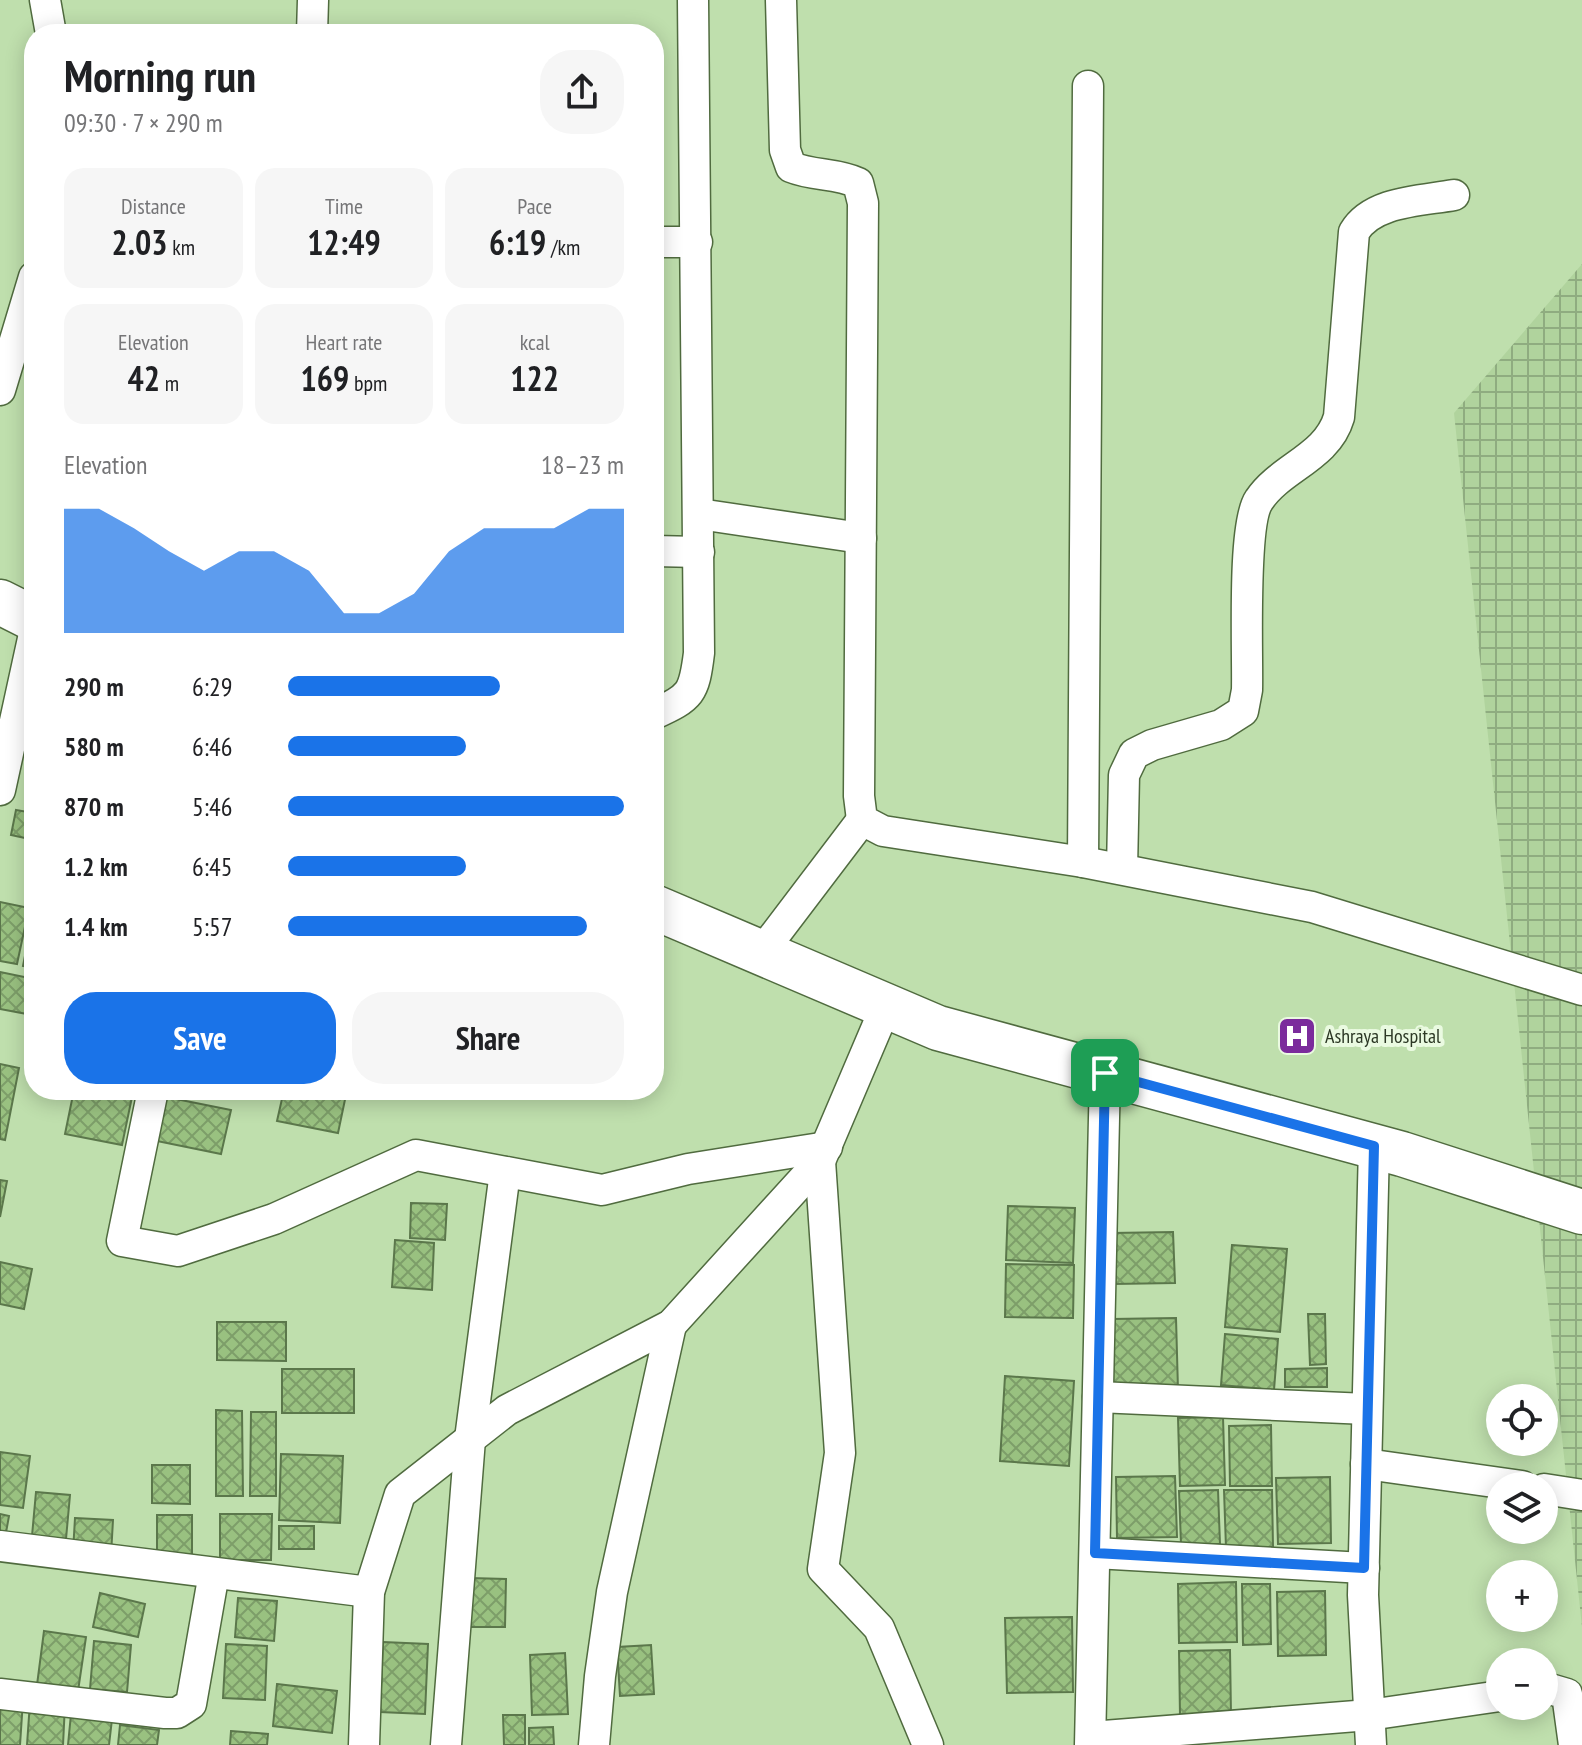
<!DOCTYPE html>
<meta charset="utf-8">
<style>
body{margin:0;font-family:"PT Sans Narrow",sans-serif;background:#f6f6f6;color:#202124;height:100vh;display:flex;flex-direction:column;font-size:30px;white-space:nowrap}
*{box-sizing:border-box;margin:0}
p{font-size:26px;color:#757577}
.icon{flex:none;width:44px;height:44px;fill:none;stroke:currentColor;stroke-width:2;stroke-linecap:round;stroke-linejoin:round}
.map{position:relative;flex:1;overflow:hidden}
.drawer{position:absolute;left:24px;top:24px;width:640px;height:1076px;display:flex;flex-direction:column;background:#fff;border-radius:32px;box-shadow:0 4px 20px #0003}
.drawer>*{flex:none}
.controls{position:absolute;left:1486px;top:1384px;display:grid;gap:16px}
.controls a{display:grid;place-items:center;width:72px;height:72px;border-radius:50%;background:#fff;box-shadow:0 4px 20px #0003;font-size:40px}
.pin{position:absolute;display:grid;place-items:center;width:68px;height:68px;color:#fff;margin:-34px;border-radius:16px;box-shadow:0 4px 12px #0006}
.round{display:grid;place-items:center;flex:none;width:84px;height:84px;border-radius:32px;background:#f6f6f6}
.headline{display:flex;align-items:center;justify-content:space-between;height:136px;padding:0 40px}
h1{font-size:44px;font-weight:800;line-height:60px}
.figures{display:grid;grid-template-columns:repeat(3,1fr);gap:12px;height:136px;padding:8px 40px}
.figures div{display:grid;align-content:center;border-radius:20px;background:#f6f6f6;text-align:center}
.figures b{font-size:34px;font-weight:800}
.figures small{font-size:22px;font-weight:400}
.figures p{font-size:22px}
.chart{height:224px;padding:16px 40px}
.chart p{display:flex;justify-content:space-between}
.chart svg{width:100%;height:144px;margin-top:8px;fill:#1a73e8;opacity:.7}
.button{display:flex;gap:16px;margin-top:auto;padding:16px 40px}
.button a{flex:1;height:92px;border-radius:32px;background:#1a73e8;color:#fff;font-size:32px;font-weight:800;line-height:92px;text-align:center}
.button a+a{background:#f6f6f6;color:#202124}
ul{padding:0 40px;list-style:none;font-size:26px}
li{display:grid;grid-template-columns:128px 96px 1fr;align-items:center;height:60px}
li i{height:20px;border-radius:10px;background:#1a73e8}
.map>svg:first-child{display:block}
</style>
<div class="map">
<svg width="1582" height="1745" viewBox="0 0 1582 1745">
<defs>
<pattern id="industrial-grid" width="8" height="8" patternUnits="userSpaceOnUse" patternTransform="scale(2)"><rect width="8" height="8" fill="#b0d39d"/><path d="M0 4h8M4 0v8" fill="none" stroke="#8fac80"/></pattern>
<pattern id="building-cross-hatch" width="8" height="8" patternUnits="userSpaceOnUse" patternTransform="scale(2)"><rect width="8" height="8" fill="#99c180"/><path d="M0 0l8 8M0 8l8-8" fill="none" stroke="#7d9e69"/></pattern>
</defs>
<rect width="100%" height="100%" fill="#bfdfad"/>
<polygon fill="url(#industrial-grid)" points="1582,264 1582,1627 1454,413"/>
<g fill="url(#building-cross-hatch)" stroke="#5b774b" stroke-width="2">
<polygon points="34,756 34,794 27,793"/>
<polygon points="16,810 34,813 34,840 11,835"/>
<polygon points="0,902 29,908 17,964 0,961"/>
<polygon points="33,916 34,916 34,968 23,966"/>
<polygon points="0,972 34,979 27,1014 0,1009"/>
<polygon points="0,1064 19,1068 5,1140 0,1139"/>
<polygon points="74,1090 99,1090 132,1097 122,1145 65,1134"/>
<polygon points="284,1090 347,1090 338,1133 277,1121"/>
<polygon points="161,1096 231,1110 221,1154 152,1140"/>
<polygon points="0,1180 7,1181 0,1217"/>
<polygon points="411,1203 447,1204 445,1240 410,1238"/>
<polygon points="1008,1206 1075,1208 1073,1263 1006,1260"/>
<polygon points="1173,1232 1175,1283 1114,1284 1112,1233"/>
<polygon points="395,1240 434,1243 432,1290 392,1287"/>
<polygon points="1232,1245 1287,1249 1280,1332 1225,1327"/>
<polygon points="0,1262 32,1269 24,1309 0,1304"/>
<polygon points="1006,1264 1074,1265 1073,1318 1005,1317"/>
<polygon points="1308,1314 1325,1314 1326,1364 1310,1365"/>
<polygon points="1176,1318 1178,1390 1113,1391 1112,1319"/>
<polygon points="217,1322 286,1322 286,1361 217,1360"/>
<polygon points="1225,1334 1278,1339 1274,1390 1221,1385"/>
<polygon points="1327,1368 1327,1387 1285,1387 1285,1369"/>
<rect x="282" y="1369" width="72" height="44"/>
<polygon points="1005,1376 1074,1381 1069,1466 1000,1461"/>
<polygon points="216,1410 242,1411 243,1496 216,1496"/>
<polygon points="251,1412 276,1412 276,1496 250,1496"/>
<polygon points="1223,1417 1225,1485 1180,1486 1178,1418"/>
<polygon points="1271,1425 1272,1486 1230,1486 1229,1426"/>
<polygon points="0,1452 30,1456 23,1508 0,1505"/>
<polygon points="281,1454 343,1456 340,1523 279,1520"/>
<polygon points="152,1465 190,1465 190,1504 152,1503"/>
<polygon points="1175,1476 1177,1537 1117,1538 1116,1477"/>
<polygon points="1330,1477 1331,1543 1278,1544 1276,1478"/>
<polygon points="1218,1490 1220,1544 1181,1544 1179,1491"/>
<polygon points="1224,1490 1272,1490 1273,1547 1226,1548"/>
<polygon points="36,1492 70,1495 66,1539 32,1536"/>
<polygon points="0,1514 9,1516 3,1549 0,1548"/>
<polygon points="220,1514 272,1514 271,1560 220,1560"/>
<rect x="157" y="1515" width="35" height="40"/>
<polygon points="75,1518 113,1520 111,1555 73,1552"/>
<rect x="279" y="1526" width="35" height="23"/>
<polygon points="470,1578 506,1579 505,1627 469,1627"/>
<polygon points="1236,1582 1237,1642 1179,1643 1178,1584"/>
<polygon points="1242,1584 1270,1584 1271,1644 1243,1645"/>
<polygon points="1325,1591 1326,1655 1278,1656 1277,1592"/>
<polygon points="100,1593 145,1604 138,1637 93,1627"/>
<polygon points="238,1598 277,1601 274,1641 235,1637"/>
<polygon points="1072,1617 1073,1692 1007,1693 1005,1618"/>
<polygon points="44,1631 86,1637 78,1691 37,1685"/>
<polygon points="94,1641 131,1645 127,1692 90,1689"/>
<polygon points="383,1642 428,1644 425,1714 380,1712"/>
<polygon points="226,1644 267,1646 265,1700 223,1698"/>
<polygon points="651,1645 654,1694 620,1696 617,1647"/>
<polygon points="1230,1650 1231,1715 1180,1715 1179,1651"/>
<polygon points="565,1653 568,1714 532,1715 530,1655"/>
<polygon points="277,1684 337,1691 332,1733 273,1726"/>
<polygon points="0,1699 23,1700 20,1745 0,1745"/>
<polygon points="30,1702 65,1704 63,1745 27,1745"/>
<polygon points="71,1714 112,1719 109,1745 68,1745"/>
<polygon points="503,1715 525,1715 525,1745 504,1745"/>
<polygon points="120,1725 159,1730 157,1745 118,1745"/>
<polygon points="553,1727 554,1745 529,1745 529,1728"/>
<polygon points="231,1731 268,1734 267,1745 230,1745"/>
</g>
<g fill="none" stroke-linecap="round" stroke-linejoin="round">
<defs>
<g id="street">
<polyline points="45,0 51,34"/>
<path d="M781,0L785,150L791,167C813,176 837,173 858,183L863,203L859,796L862,820L883,831L1083,862L1312,907L1582,990"/>
<polyline points="312,34 313,0"/>
<polyline points="654,242 697,242"/>
<polyline points="0,390 34,277"/>
<polyline points="699,514 861,538"/>
<polyline points="654,551 699,552"/>
<path d="M654,714C691,697 694,694 699,653L693,0"/>
<polyline points="0,790 34,634"/>
<polyline points="1083,862 1088,86"/>
<path d="M1122,869L1124,775L1134,754L1152,745L1221,725L1243,711L1247,690C1248,654 1242,524 1259,500C1281,467 1327,458 1339,417L1354,232C1372,201 1421,201 1454,195"/>
<polyline points="761,953 862,820"/>
<polyline points="153,1090 122,1241 178,1251 274,1219 416,1155 602,1190 688,1169 827,1147"/>
<polyline points="820,1161 840,1453 823,1569 879,1628 928,1745"/>
<polyline points="1098,1397 1367,1409"/>
<polyline points="1366,1464 1522,1486"/>
<polyline points="1544,1489 1582,1495"/>
<polyline points="0,1546 369,1592"/>
<polyline points="1095,1553 1364,1568"/>
<polyline points="1544,1690 1550,1689 1567,1694 1574,1745"/>
<polyline points="0,1694 165,1713 177,1713 191,1704 214,1573"/>
<polyline points="1091,1737 1369,1715 1500,1696"/>
<polyline points="364,1745 369,1592 400,1494 507,1410 671,1325 820,1161 886,1006"/>
<polyline points="446,1745 470,1439 505,1172"/>
<polyline points="594,1745 600,1676 612,1592 671,1325"/>
<polyline points="1090,1745 1105,1073"/>
<polyline points="1371,1745 1363,1595 1374,1146"/>
</g>
<g id="primary">
<polyline points="0,602 34,619"/>
<polyline points="654,907 938,1028 1402,1154 1582,1212"/>
</g>
</defs>
<use href="#street" stroke="#506b3f" stroke-width="33"/>
<use href="#primary" stroke="#506b3f" stroke-width="47"/>
<use href="#street" stroke="#fff" stroke-width="30"/>
<use href="#primary" stroke="#fff" stroke-width="44"/>
</g>
<g fill="none" stroke-linecap="round" stroke-linejoin="round">
<defs>
<polygon id="route" points="1105,1073 1374,1146 1364,1568 1095,1553"/>
</defs>
<use href="#route" stroke="#fff" stroke-width="16"/>
<use href="#route" stroke="#1a73e8" stroke-width="10"/>
</g>
<defs>
<symbol id="hospital-square" viewBox="-11 -11 22 22"><rect x="-9" y="-9" width="18" height="18" rx="4" fill="#7b2b9c" stroke="#eafae1"/><path d="M-5-5h3v3.5h4V-5h3V5h-3V1.5h-4V5h-3Z" fill="#fff"/></symbol>
</defs>
<g fill-rule="evenodd">
<use href="#hospital-square" x="1275" y="1014" width="44" height="44"/>
</g>
<g text-anchor="middle" dominant-baseline="central" stroke-width="8" stroke-linejoin="round" paint-order="stroke">
<g font-size="20" fill="#2c3825" stroke="#eafae1" text-anchor="start">
<text x="1325" y="1036">Ashraya Hospital</text>
</g>
</g>
</svg>
<div class="controls">
<a><svg class="icon" aria-label="locate" viewBox="0 0 24 24"><circle cx="12" cy="12" r="6"/><path d="M12 2v4M12 18v4M2 12h4M18 12h4"/></svg></a>
<a><svg class="icon" aria-label="layers" viewBox="0 0 24 24"><path d="M12 4l9 5-9 5-9-5zM3 14l9 5 9-5"/></svg></a>
<a>+</a>
<a>−</a>
</div>
<div class="pin" style="left:1105px;top:1073px;background:#1e9e55"><svg class="icon" aria-label="arrive" viewBox="0 0 24 24"><path d="M6 21V4h12l-3 4 3 4H6"/></svg></div>
<section class="drawer">
<div class="headline"><div><h1>Morning run</h1><p>09:30 · 7 × 290 m</p></div><a class="round"><svg class="icon" aria-label="share" viewBox="0 0 24 24"><path d="M12 15V3M7 8l5-5 5 5M5 13v7h14v-7"/></svg></a></div>
<div class="figures">
<div><p>Distance</p><b>2.03<small> km</small></b></div>
<div><p>Time</p><b>12:49</b></div>
<div><p>Pace</p><b>6:19<small> /km</small></b></div>
</div>
<div class="figures">
<div><p>Elevation</p><b>42<small> m</small></b></div>
<div><p>Heart rate</p><b>169<small> bpm</small></b></div>
<div><p>kcal</p><b>122</b></div>
</div>
<div class="chart"><p><span>Elevation</span>18–23 m</p>
<svg viewBox="0 0 160 44" preserveAspectRatio="none"><path d="M0 44V6L10 6L20 12L30 19L40 25L50 19L60 19L70 25L80 38L90 38L100 32L110 19L120 12L130 12L140 12L150 6L160 6V44z"/></svg>
</div>
<ul>
<li><b>290 m</b>6:29<i style="width:63%"></i></li>
<li><b>580 m</b>6:46<i style="width:53%"></i></li>
<li><b>870 m</b>5:46<i style="width:100%"></i></li>
<li><b>1.2 km</b>6:45<i style="width:53%"></i></li>
<li><b>1.4 km</b>5:57<i style="width:89%"></i></li>
</ul>
<div class="button"><a>Save</a><a>Share</a></div>
</section>
</div>
